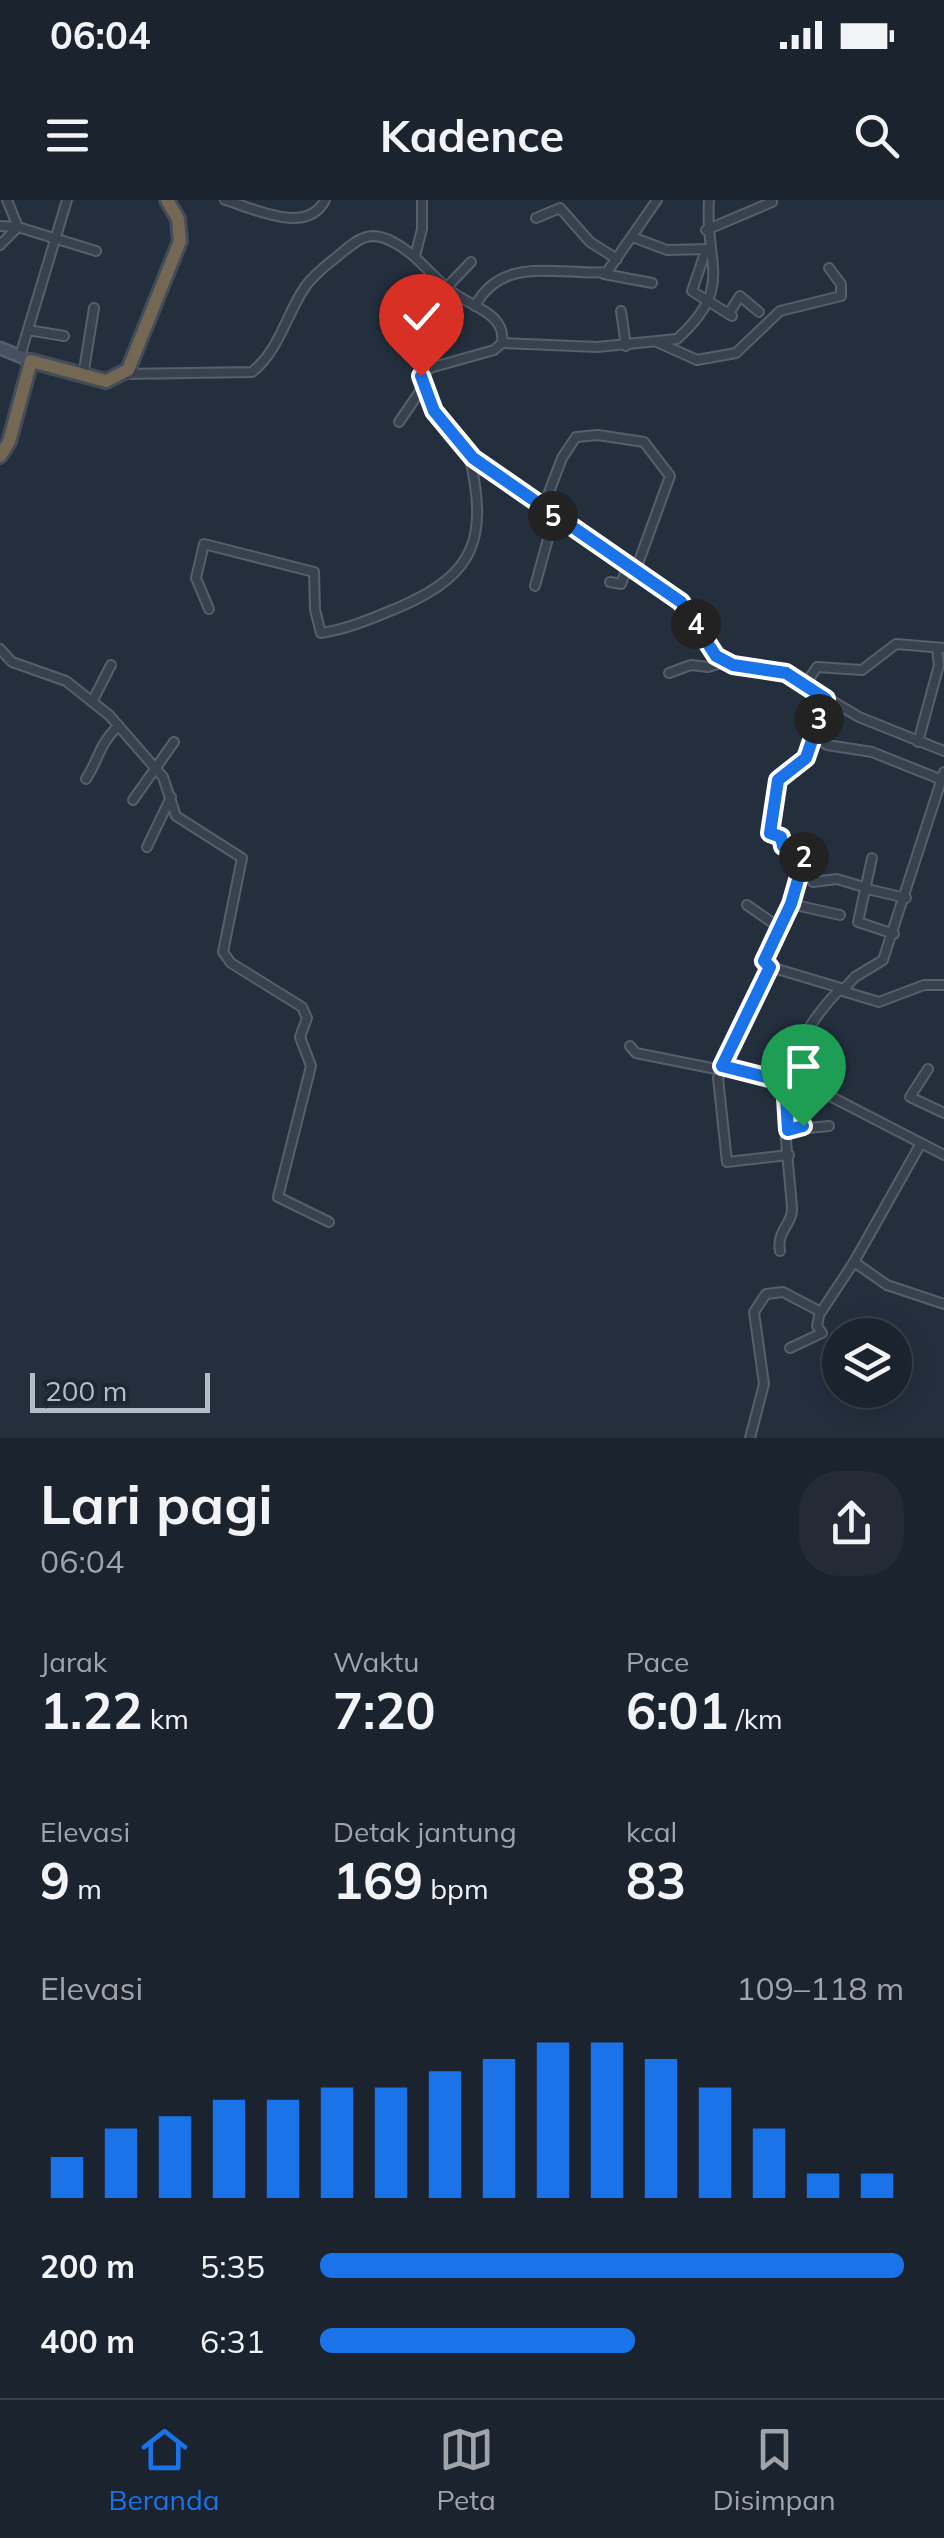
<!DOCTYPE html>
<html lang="id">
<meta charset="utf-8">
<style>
body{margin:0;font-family:Mulish,sans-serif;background:#242b36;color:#f1f3f6;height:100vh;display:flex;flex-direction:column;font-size:38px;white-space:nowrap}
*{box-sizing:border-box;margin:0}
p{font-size:32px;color:#a0a4aa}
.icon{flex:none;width:55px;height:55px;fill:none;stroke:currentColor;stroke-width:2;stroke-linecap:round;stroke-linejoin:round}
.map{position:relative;height:1238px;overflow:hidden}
.details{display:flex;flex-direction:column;background:#1b232e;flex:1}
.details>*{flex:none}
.tools{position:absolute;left:822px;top:1118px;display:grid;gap:20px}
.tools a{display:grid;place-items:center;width:90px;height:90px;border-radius:50%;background:#1b232e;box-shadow:0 5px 25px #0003,0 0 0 2px #39404a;font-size:50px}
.scale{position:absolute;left:30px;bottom:25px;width:180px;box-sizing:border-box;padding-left:10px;border:5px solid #b4bcc9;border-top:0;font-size:28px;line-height:35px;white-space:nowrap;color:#b4bcc9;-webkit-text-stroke:8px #1d2633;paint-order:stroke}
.pin{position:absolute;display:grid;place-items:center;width:85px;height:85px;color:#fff;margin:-102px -42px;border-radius:50% 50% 50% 0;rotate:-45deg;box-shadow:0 0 10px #0007}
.pin .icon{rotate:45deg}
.km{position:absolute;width:50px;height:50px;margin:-25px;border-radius:50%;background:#222;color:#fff;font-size:28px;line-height:50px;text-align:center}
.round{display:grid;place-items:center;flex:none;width:105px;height:105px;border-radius:40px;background:#242b36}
.summary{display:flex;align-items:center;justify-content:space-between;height:170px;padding:0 40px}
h1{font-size:55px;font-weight:700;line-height:75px}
.stats{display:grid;grid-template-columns:repeat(3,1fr);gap:15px;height:170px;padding:10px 40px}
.stats div{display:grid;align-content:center}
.stats b{font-size:50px;font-weight:700}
.stats small{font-size:28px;font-weight:400}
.stats p{font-size:28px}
.chart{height:280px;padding:20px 40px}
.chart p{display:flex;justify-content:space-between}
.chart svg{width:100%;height:180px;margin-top:10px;stroke:#1a73e8;stroke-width:6}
ul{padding:0 40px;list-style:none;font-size:32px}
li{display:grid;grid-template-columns:160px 120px 1fr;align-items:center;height:75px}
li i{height:25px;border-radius:12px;background:#1a73e8}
.status{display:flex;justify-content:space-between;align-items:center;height:70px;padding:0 50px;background:#1b232e;direction:ltr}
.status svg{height:28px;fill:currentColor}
header{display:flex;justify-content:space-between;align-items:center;height:130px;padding:0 40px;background:#1b232e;font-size:45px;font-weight:700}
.menu{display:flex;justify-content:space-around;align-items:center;height:140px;border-top:2px solid #39404a;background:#1b232e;font-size:28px;color:#a0a4aa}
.menu a{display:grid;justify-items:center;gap:5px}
.menu .current{color:#1a73e8}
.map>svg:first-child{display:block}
</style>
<div class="status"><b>06:04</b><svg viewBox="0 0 49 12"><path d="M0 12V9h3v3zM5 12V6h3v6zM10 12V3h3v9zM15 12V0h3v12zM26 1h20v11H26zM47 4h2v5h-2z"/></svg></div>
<header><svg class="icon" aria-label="menu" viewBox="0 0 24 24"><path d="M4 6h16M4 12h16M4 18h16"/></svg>Kadence<svg class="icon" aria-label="search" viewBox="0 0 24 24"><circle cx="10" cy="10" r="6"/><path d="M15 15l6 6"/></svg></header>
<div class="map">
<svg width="944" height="1238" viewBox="0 0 944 1238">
<rect width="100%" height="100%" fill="#242f3e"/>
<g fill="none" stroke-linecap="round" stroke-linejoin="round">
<defs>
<g id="street">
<polyline points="7,0 18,27 96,51"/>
<path d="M225,0C253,8 307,36 325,0"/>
<polyline points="536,18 560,8 590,42 617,59"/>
<polyline points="0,26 18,27 0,45"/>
<polyline points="706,30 772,2"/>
<polyline points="635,38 667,50 709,49"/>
<polyline points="706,50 692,91 732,116"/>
<polyline points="415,56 422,29 422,0"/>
<polyline points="604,74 652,83"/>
<polyline points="446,88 471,62"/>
<path d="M475,106C503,54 559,76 607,72L657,0"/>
<polyline points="621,111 626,146"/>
<polyline points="729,113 740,96 759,112"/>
<polyline points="28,130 64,136"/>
<polyline points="657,142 697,160 736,153 780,111 841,96 841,84 829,68"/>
<path d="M502,143L597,147L677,139C736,86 704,64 709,0"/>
<polyline points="20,156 67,0"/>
<path d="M125,174L252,172C279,151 287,113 305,87C314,74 327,65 339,55C358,39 369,29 393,42C419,55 434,81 458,96C477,108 506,116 502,143L494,150L430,168L421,177L434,211L473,258L681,402L708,449L724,462L785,473L859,517L944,551"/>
<polyline points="83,176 94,108"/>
<polyline points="399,222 423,187"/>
<polyline points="543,308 562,258 576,237 598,235 644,242 670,276 635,372"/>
<polyline points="610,382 621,384 627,368"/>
<polyline points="535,386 554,317"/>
<path d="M209,409L196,378L204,344L314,372L315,410L321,433C349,429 375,417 402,406C477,373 487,336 470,258"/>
<polyline points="0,449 12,462 66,481 109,515 163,577 176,616 242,658 223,752 231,763 302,807 307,818 300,837 311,866 278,997 329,1022"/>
<polyline points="669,473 691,465 708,467 724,462"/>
<polyline points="805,485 817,467 862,470 896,444 944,448"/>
<polyline points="826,499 807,558 778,580 770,630 782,638 783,646 806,652 791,704 840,715"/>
<polyline points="92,502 111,465"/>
<polyline points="813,536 827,545 872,552 942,580"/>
<polyline points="918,542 939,465 937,449"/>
<path d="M86,579C100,557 98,546 118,526"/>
<polyline points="133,600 174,542"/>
<polyline points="147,647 171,597"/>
<polyline points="872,658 858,722 894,734"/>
<polyline points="813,682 837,679 867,688"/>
<polyline points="867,689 906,698"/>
<polyline points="791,704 764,761 767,766 844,789 855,777 883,760 944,572"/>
<polyline points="747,705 780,728"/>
<polyline points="770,767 718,878 727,962 789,955"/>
<polyline points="630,846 636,853 721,870"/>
<polyline points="722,866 824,893 944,955"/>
<polyline points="928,869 910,897 944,913"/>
<polyline points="788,930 829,926"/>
<path d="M780,1051C776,1031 793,1024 792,1008C785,912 767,867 839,790L879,802L924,785H944"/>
<polyline points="854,1062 920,945"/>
<polyline points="790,1148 822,1133 817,1126 820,1111"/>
<polyline points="750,1238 764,1184 754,1112 766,1094 783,1092 821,1112 854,1062 887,1085 944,1104"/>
</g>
<polyline id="secondary" points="0,148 31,161"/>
<polyline id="highway" points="0,256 9,242 31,161 106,181 128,170 180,41 178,19 167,0"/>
</defs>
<use href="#street" stroke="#565f6c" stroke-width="12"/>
<use href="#secondary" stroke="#565f6c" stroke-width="15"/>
<use href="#highway" stroke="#434c59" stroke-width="18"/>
<use href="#street" stroke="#38414e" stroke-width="8"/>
<use href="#secondary" stroke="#465061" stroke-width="10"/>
<use href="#highway" stroke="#746855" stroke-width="12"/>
</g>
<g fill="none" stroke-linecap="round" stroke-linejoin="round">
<defs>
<polyline id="route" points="421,176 434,211 473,258 681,402 716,456 733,465 786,473 826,499 806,558 778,580 770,633 781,637 783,646 806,652 791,704 764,761 770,767 722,866 785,882 788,930 803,926"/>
</defs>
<use href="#route" stroke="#fff" stroke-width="20"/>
<use href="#route" stroke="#1a73e8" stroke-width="12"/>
</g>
</svg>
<div class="tools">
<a><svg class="icon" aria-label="layers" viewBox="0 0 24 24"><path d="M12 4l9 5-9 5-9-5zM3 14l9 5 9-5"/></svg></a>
</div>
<div class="scale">200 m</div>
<div class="pin" style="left:803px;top:926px;background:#1e9e55"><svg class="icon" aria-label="arrive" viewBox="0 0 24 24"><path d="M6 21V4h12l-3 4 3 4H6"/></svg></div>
<div class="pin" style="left:421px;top:176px;background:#d93025"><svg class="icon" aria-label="check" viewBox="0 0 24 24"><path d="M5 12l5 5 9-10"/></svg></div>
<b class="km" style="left:804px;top:657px">2</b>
<b class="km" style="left:819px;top:519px">3</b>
<b class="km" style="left:696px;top:424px">4</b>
<b class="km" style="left:553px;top:316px">5</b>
</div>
<section class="details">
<div class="summary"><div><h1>Lari pagi</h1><p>06:04</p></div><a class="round"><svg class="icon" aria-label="share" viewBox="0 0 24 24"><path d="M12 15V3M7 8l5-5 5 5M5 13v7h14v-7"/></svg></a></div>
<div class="stats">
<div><p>Jarak</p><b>1.22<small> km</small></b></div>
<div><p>Waktu</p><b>7:20</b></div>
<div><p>Pace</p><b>6:01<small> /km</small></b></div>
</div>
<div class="stats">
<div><p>Elevasi</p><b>9<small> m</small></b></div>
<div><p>Detak jantung</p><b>169<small> bpm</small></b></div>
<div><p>kcal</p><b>83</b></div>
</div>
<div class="chart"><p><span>Elevasi</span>109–118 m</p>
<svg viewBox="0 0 160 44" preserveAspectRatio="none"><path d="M5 44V34M15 44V27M25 44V24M35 44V20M45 44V20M55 44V17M65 44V17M75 44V13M85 44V10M95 44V6M105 44V6M115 44V10M125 44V17M135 44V27M145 44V38M155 44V38"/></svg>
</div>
<ul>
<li><b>200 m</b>5:35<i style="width:100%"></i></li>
<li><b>400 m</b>6:31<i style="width:54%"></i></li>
</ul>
</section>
<nav class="menu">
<a class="current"><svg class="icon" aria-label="home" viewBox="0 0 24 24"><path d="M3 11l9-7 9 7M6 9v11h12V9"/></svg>Beranda</a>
<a><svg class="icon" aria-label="map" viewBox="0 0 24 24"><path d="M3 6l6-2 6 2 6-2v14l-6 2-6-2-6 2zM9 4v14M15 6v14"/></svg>Peta</a>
<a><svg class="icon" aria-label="saved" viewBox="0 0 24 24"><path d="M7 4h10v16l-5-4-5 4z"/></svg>Disimpan</a>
</nav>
